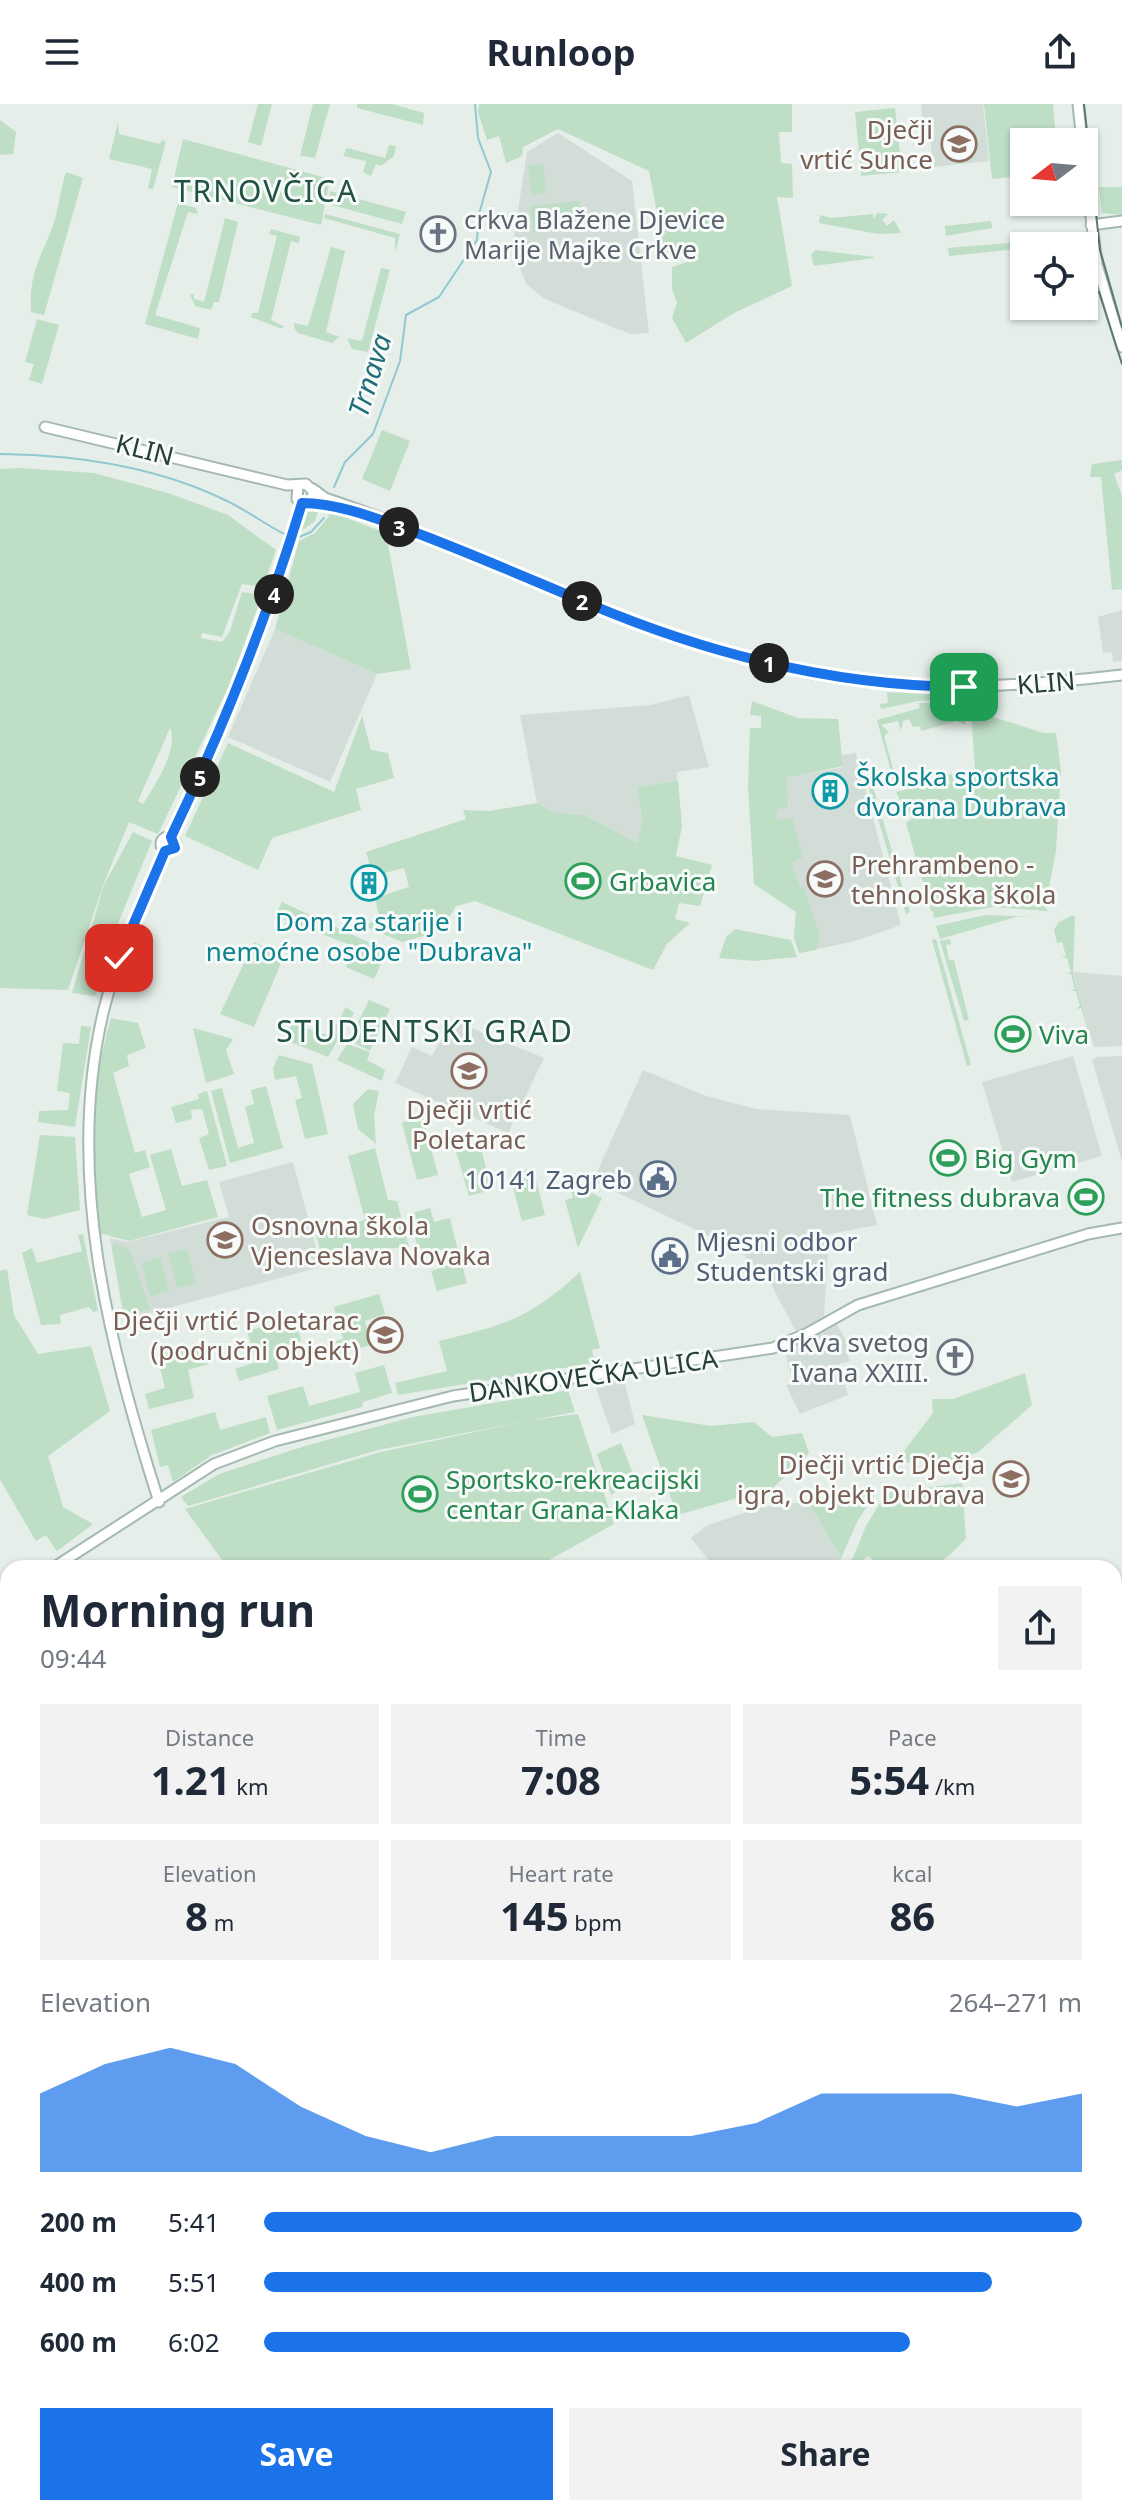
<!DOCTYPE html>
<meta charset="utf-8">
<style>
body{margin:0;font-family:"Noto Sans",sans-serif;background:#f2f2f3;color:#1f2937;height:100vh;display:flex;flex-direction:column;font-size:30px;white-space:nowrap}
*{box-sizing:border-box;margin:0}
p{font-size:26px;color:#747a83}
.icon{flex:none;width:44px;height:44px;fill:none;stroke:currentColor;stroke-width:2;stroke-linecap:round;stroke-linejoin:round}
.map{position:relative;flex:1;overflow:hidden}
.details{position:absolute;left:0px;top:1456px;width:1122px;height:956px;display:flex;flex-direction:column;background:#fff;border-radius:24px 24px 0 0;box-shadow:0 2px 6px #0004}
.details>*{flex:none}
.needle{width:52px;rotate:254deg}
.controls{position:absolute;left:1010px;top:24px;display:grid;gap:16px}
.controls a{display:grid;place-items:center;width:88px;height:88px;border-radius:0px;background:#fff;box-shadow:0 2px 6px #0004;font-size:40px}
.pin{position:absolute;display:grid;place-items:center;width:68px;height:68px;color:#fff;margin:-34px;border-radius:16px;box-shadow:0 4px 12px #0006}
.km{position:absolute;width:40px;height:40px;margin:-20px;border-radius:50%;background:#222;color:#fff;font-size:22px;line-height:40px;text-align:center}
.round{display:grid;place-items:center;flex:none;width:84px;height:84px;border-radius:0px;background:#f2f2f3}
.head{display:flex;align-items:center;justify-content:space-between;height:136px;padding:0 40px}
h1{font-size:44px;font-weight:700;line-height:60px}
.figures{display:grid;grid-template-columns:repeat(3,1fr);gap:12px;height:136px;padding:8px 40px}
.figures div{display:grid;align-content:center;border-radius:0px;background:#f2f2f3;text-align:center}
.figures b{font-size:40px;font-weight:700}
.figures small{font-size:22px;font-weight:400}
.figures p{font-size:22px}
.chart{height:224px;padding:16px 40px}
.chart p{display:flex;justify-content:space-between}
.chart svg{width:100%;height:144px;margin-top:8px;fill:#1a73e8;opacity:.7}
.button{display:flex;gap:16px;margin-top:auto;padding:16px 40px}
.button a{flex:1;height:92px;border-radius:0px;background:#1a73e8;color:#fff;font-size:32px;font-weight:700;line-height:92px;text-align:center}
.button a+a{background:#f2f2f3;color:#1f2937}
ul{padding:0 40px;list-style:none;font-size:26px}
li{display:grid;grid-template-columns:128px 96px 1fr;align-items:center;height:60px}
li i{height:20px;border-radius:10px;background:#1a73e8}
header{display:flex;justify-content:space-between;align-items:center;height:104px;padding:0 40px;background:#fff;font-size:36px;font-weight:700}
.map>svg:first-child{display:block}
</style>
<header><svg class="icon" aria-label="menu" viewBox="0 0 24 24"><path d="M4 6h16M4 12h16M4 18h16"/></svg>Runloop<svg class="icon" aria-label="share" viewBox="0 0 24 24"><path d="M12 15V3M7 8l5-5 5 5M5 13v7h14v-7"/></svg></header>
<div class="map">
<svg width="1122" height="2412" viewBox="0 0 1122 2412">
<rect width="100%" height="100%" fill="#e5eee9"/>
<g fill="#d3ddd8">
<polygon points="921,0 983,0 989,57 933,63 929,23 923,23"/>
<polygon points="558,29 632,77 649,229 631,230 610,222 545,195 527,181 512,145 527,48"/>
<polygon points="1122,506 1122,557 1113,558 1112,548 1103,549 1098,513"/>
<polygon points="275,525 377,570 330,678 228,633"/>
<polygon points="689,591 709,663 677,668 677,676 637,683 642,716 639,740 584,711 553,708 537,699 520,611 651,601"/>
<polygon points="856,649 901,821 855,837 799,849 794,833 796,808 773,790 777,705 789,700 785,685 787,674 843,663 842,651"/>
<polygon points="1073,868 1122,872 1122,942 1094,943"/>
<polygon points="452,916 544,954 508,1029 395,979 412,943 432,952"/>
<polygon points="1073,952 1102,1052 1012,1078 982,978"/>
<polygon points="1122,952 1122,1057 1092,956 1096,953"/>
<polygon points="643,966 706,992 756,1005 850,1011 877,1121 829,1130 824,1214 804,1226 795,1226 769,1176 740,1147 593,1077"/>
<polygon points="293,1058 321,1163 124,1216 110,1134 127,1138 229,1113 219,1078"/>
<polygon points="835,1218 851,1244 846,1247 850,1257 839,1260 848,1291 800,1310 786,1281 793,1278 784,1245"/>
<polygon points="623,1272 635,1320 612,1330 593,1276"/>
<polygon points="787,1399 809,1399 841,1454 835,1464 715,1464 691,1434 706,1422 755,1405"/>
<polygon points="8,1514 8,1679 0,1673 0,1519"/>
<polygon points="1114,1960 1122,1960 1122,2234 1114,2241"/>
</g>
<g fill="#bfdec6" fill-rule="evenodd">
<polygon points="258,0 272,0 261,42 248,38"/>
<polygon points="313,0 330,0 315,54 300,52"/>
<polygon points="357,0 392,0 424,9 423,21 357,4"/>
<polygon points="479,0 792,0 792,28 779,28 781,59 792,60 793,94 777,93 792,182 734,209 686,239 672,214 677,199 672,185 672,163 687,158 686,147 665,151 649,67 558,25 523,43 522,52 506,59 499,32 487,36 478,8"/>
<polygon points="984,0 1053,0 1056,38 1024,38 1024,72 992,75"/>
<polygon points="895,4 902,68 861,72 855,8"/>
<polygon points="0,16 16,28 13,50 0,51"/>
<polygon points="118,18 119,30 160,40 162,36 166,38 153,85 148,84 152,65 109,55"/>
<polygon points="183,35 330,75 321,121 172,83"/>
<polygon points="389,41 396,42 394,52 381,62 376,60 371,72 363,68 366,57 343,52 347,44 385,54"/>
<polygon points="543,60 546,89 531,91 528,62"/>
<path d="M66,68L83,74L44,211L31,208C29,169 39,158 52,124C59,106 60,86 66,68Z"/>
<polygon points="1099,83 1122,83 1122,111 1102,109"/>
<polygon points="330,87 406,108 402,120 328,100"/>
<polygon points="580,97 582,124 533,129 530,102"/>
<polygon points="178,99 196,104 198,110 188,108 155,211 200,224 198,235 145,220"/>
<polygon points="877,109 888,110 882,116 887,122 894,116 901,129 878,130 819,119 820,111 831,114 873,110 874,115"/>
<polygon points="325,110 400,130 395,149 395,134 324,114"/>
<polygon points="225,114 238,118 219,198 214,198 211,206 195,202 190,190 194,190 194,195 204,198"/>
<polygon points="991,117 992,124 946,132 945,122"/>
<polygon points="271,125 300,133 299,139 291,137 271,216 285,223 280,224 251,213 252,209 258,209 277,132 269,130"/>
<polygon points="1070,134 1068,140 949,152 948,144"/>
<polygon points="331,143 345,147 326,228 339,233 332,239 298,229 294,223 294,219 308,222"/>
<polygon points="816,146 874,153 874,154 814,162 811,151"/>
<polygon points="381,164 390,166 368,248 352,245 347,234 362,237"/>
<polygon points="37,215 59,221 42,280 29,276 34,260 25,258"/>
<polygon points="382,326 410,337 390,387 362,375"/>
<polygon points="1122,356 1122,366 1114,370 1122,392 1122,485 1112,486 1101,373 1090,373 1092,360"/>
<path d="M19,364L94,369L168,389L228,411L276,446L263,483L242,480L222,533L202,529L201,534L222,538L230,527L242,488L262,491L228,584L158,730L129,718L104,779L68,886L0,884V365ZM170,624C179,644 155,682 143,700L138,697Z"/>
<polygon points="317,403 386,429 411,565 377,570 275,525 299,437 315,429 330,411 318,407 315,417 300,428 308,406"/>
<polygon points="887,588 950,591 958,595 918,597 881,605 880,600 888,599"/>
<polygon points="752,597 798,614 838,615 843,662 787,674 788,702 777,706 777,716 792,714 803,753 792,759 800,783 804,782 820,833 816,846 799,849 794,833 796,808 754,780 748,682 750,624 761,624 761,612 750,611"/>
<polygon points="955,598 960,601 966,621 957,617 921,627 920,622 913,623 909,615 903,617 901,627 898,617 881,621 889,628 884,632 894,668 899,667 899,679 894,678 877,616 920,604 919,599"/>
<polygon points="971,606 1044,629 1056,629 1061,667 1056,747 1045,804 1049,807 993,803 933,814 934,808 931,807 906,719 914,713 912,709 906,710 896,688 921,682 923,686 939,674 942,682 950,679 948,671 975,665"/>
<polygon points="362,612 371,646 388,649 394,674 356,685 361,706 272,734 258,766 185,732 228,639 334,688"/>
<polygon points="678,676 682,722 676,752 712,761 700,802 679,799 675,815 690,819 667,840 653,866 475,797 456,802 441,827 402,838 362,821 380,816 375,794 409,783 404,764 373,772 366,748 466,715 463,706 490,707 537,699 553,708 584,711 638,739 642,716 637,683"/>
<polygon points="871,676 910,808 906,810 867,677"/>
<polygon points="133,728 152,737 112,834 95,892 72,889 104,781"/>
<polygon points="282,798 387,847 374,875 346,863 353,842 275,812"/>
<polygon points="986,811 1035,813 1016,813 940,835 936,822"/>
<polygon points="1071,812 1075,812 1073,870 1089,926 1084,927 1087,923 1081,904 1076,905 1080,902 1076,887 1071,887 1075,885 1071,870 1066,870 1071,868 1067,854 1061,853 1066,852 1062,838 1057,839 1054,826 1059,818"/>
<polygon points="735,825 791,836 797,853 754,857 719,854 726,833"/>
<polygon points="936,835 971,961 967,962 932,836"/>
<polygon points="950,835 951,840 946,841 949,856 954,856 969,916 964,917 940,837"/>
<polygon points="254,838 284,852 254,923 220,910"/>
<polygon points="369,896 390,905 370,947 349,936"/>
<polygon points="346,903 354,909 328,953 285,936 291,919 330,932"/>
<path d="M111,914L138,919L146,944L127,951L129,962L113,969L135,1049L145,1046L150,1063L129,1070L142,1113L166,1106L150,1051L171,1045L182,1082L207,1076L218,1113L129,1137L99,1129C89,1057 90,985 111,914Z"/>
<polygon points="81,922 91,923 75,1023 38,1018 39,1007 68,1006 70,989 57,987 63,939 79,940"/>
<polygon points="193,924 233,935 226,946 234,970 206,979"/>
<polygon points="347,940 370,948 367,956 385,966 382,977 337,956"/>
<polygon points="279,951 312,960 328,1030 305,1035 295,996 302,994 296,972 275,976 273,964"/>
<polygon points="266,982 283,1044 230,1059 211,987 222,984 238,1044 254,1039 245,1003 254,1000 251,986"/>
<polygon points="368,985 379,987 374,1012 376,1040 358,1025 353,1000"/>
<polygon points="207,987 227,1062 209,1066 199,1034 209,1030 202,1005 191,1006 192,1015 176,1019 171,1003 199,995 198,990"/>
<polygon points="422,1010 438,1071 417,1076 402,1019"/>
<polygon points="40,1031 75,1033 80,1106 44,1115 27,1111"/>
<polygon points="480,1039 491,1086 469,1092 456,1047"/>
<polygon points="375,1044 388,1096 397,1097 409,1143 366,1146 324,1159 316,1131 365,1116 348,1052"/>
<polygon points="533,1064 545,1111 522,1117 510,1072"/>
<polygon points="569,1077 602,1094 578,1144 565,1096 573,1094"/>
<polygon points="430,1104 434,1118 450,1114 458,1147 418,1144 409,1110"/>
<polygon points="83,1130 98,1207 93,1208 89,1203 60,1211 61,1220 41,1221 22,1149 32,1144 37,1159 82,1147 78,1131"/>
<polygon points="114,1139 129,1145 150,1205 125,1212 112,1146"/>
<polygon points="187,1145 196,1179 177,1184 168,1150"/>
<polygon points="160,1153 169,1187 150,1193 142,1159"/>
<polygon points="461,1157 467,1179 437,1187 431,1167"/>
<polygon points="7,1165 14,1211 38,1250 91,1242 110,1307 48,1352 63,1403 93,1420 57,1447 46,1431 36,1437 0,1376 0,1167"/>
<path d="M580,1168L600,1244L592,1246L595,1259L398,1291L395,1279L447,1267L439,1237C505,1221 529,1215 580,1168Z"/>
<polygon points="379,1190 385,1210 365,1217 371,1241 327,1253 324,1241 343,1235 334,1203"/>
<polygon points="295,1214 301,1237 274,1245 279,1265 239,1277 235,1265 256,1258 247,1227"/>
<polygon points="203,1239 208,1260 188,1266 194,1294 149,1305 145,1290 165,1284 157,1251"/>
<polygon points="384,1261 392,1289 363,1298 362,1303 277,1326 267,1292 303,1282 309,1302 360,1288 355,1269"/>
<polygon points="1025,1269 1032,1301 978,1348 961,1355 895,1359 933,1309 932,1295 953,1295"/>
<polygon points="568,1286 575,1308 532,1316 578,1310 614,1420 535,1464 228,1464 185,1405 381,1348 526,1317 378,1346 188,1402 181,1393 219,1370 305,1342 413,1313"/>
<polygon points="215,1308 220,1326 266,1313 270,1329 212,1351 173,1378 168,1361 160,1363 151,1326"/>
<polygon points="642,1311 711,1322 754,1318 772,1333 802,1329 809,1349 773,1384 677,1411"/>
<polygon points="621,1339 635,1375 611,1391 597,1350"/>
<path d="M962,1379L966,1434C933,1472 926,1464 878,1464L869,1452L850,1464H841L852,1456L866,1422L886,1389Z"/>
<polygon points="877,1388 858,1416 841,1454 809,1399"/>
<polygon points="1114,1726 1122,1736 1122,1888 1114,1873"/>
<polygon points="8,2272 8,2404 318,2404 323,2412 0,2412 0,2280"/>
</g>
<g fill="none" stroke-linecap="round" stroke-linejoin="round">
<g stroke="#90c9d0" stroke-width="2">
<path d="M0,350C78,351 156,362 227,397C248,407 266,421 286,431"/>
<polyline points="334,383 345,358 373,330 400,257 406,211 439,193 477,136 479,110 491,68 478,34 475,0"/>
<polyline points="299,433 311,428 324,414"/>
</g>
<defs>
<g id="secondary">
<polyline points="1078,0 1082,38"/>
<polyline points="1084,57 1097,161 1122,243"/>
<polyline points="1091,121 1122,117"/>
<polyline points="45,323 287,381 306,380 314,388 310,398 302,399 297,395 298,382"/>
<path d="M313,385L325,394C489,449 643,537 814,570C917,589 1019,583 1122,571"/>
<circle cx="168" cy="740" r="7"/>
<path d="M171,733C223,624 268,515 302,399"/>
<path d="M159,1398C109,1240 64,1070 104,905C118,850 142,799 165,747"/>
<polyline points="53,1464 214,1360 275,1337 453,1292 773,1244 808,1229 858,1201 1088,1130 1122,1124"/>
<polyline points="1,1508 8,1500"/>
<polyline points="1114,1569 1122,1563"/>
<polyline points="1114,2285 1122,2291"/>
</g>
</defs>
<use href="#secondary" stroke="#a4b9b1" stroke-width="13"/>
<use href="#secondary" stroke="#fff" stroke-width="9"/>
<g stroke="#5f7a72" stroke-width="2">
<polyline points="1084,0 1100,146 1122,223"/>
<polyline points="1099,188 1122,260"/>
</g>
</g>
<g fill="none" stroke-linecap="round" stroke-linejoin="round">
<defs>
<path id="route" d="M119,854L165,747L175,744L171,733C223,624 267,515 302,399C336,399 373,413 406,425C468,448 527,474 587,499C705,549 834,582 964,583"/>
</defs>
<use href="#route" stroke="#fff" stroke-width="16"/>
<use href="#route" stroke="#1a73e8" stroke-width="10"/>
</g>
<defs>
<symbol id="school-ring" viewBox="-11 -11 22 22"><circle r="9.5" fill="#f6faf8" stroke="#8d6e63" stroke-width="1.5"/><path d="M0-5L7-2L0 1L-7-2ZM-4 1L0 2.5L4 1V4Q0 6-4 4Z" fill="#8d6e63"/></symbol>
<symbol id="church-ring" viewBox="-11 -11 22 22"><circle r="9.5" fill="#f6faf8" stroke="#6b7280" stroke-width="1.5"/><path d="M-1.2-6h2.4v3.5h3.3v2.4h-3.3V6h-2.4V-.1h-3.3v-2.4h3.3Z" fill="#6b7280"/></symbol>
<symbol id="building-ring" viewBox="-11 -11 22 22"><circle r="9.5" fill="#f6faf8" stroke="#0f9aa8" stroke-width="1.5"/><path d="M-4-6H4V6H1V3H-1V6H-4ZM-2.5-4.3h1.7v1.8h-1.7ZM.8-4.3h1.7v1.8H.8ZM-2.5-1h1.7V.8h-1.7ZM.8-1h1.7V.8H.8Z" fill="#0f9aa8"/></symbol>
<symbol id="stadium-ring" viewBox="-11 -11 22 22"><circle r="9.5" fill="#f6faf8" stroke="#2e9e5b" stroke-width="1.5"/><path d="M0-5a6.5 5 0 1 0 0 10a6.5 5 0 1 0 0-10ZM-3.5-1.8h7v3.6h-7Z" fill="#2e9e5b"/></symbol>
<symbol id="civic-ring" viewBox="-11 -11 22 22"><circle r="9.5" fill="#f6faf8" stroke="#5c6f8a" stroke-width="1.5"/><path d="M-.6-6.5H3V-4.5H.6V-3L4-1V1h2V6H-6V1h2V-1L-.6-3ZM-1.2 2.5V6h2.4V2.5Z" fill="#5c6f8a"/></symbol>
</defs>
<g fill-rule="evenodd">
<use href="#school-ring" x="939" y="20" width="40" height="40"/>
<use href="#church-ring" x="418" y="110" width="40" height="40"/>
<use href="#building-ring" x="810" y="667" width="40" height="40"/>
<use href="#school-ring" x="805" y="755" width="40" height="40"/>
<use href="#stadium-ring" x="563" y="757" width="40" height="40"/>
<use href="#building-ring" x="349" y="759" width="40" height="40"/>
<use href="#stadium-ring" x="993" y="910" width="40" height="40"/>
<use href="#school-ring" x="449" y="947" width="40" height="40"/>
<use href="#stadium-ring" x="928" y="1034" width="40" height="40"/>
<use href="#civic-ring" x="638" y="1055" width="40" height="40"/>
<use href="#stadium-ring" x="1066" y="1073" width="40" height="40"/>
<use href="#school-ring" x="205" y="1116" width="40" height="40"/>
<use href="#civic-ring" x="650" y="1132" width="40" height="40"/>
<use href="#school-ring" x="365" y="1211" width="40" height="40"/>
<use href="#church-ring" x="935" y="1233" width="40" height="40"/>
<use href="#school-ring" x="991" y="1355" width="40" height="40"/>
<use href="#stadium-ring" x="400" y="1370" width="40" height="40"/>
</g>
<g text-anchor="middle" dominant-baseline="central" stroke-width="6" stroke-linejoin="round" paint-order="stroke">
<g font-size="26" fill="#785e54" stroke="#f6faf8" text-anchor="end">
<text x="933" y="25">Dječji<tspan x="933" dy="30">vrtić Sunce</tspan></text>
<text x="851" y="760" text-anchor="start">Prehrambeno -<tspan x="851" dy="30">tehnološka škola</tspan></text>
<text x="469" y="1005" text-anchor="middle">Dječji vrtić<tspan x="469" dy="30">Poletarac</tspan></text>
<text x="251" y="1121" text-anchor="start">Osnovna škola<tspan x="251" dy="30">Vjenceslava Novaka</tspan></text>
<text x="359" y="1216">Dječji vrtić Poletarac<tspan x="359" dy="30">(područni objekt)</tspan></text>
<text x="985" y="1360">Dječji vrtić Dječja<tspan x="985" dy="30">igra, objekt Dubrava</tspan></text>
</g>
<g font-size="26" fill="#5b616d" stroke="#f6faf8" text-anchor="start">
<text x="464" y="115">crkva Blažene Djevice<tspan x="464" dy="30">Marije Majke Crkve</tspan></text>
<text x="929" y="1238" text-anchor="end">crkva svetog<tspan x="929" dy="30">Ivana XXIII.</tspan></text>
</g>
<g font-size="26" fill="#253f37" stroke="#f6faf8">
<text transform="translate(145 345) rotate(14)">KLIN</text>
<text transform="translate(1046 578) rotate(-5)">KLIN</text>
<text transform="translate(593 1271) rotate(-8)">DANKOVEČKA ULICA</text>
</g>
<g font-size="26" fill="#0d838f" stroke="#f6faf8" text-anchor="start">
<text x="856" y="672">Školska sportska<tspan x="856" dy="30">dvorana Dubrava</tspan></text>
<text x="369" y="817" text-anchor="middle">Dom za starije i<tspan x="369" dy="30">nemoćne osobe "Dubrava"</tspan></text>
</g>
<g font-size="26" fill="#27864d" stroke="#f6faf8" text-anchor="start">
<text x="609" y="777">Grbavica</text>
<text x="1039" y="930">Viva</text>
<text x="974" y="1054">Big Gym</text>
<text x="1060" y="1093" text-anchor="end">The fitness dubrava</text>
<text x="446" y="1375">Sportsko-rekreacijski<tspan x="446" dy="30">centar Grana-Klaka</tspan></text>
</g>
<g font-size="26" fill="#4e5e75" stroke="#f6faf8" text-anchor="end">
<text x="632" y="1075">10141 Zagreb</text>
<text x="696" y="1137" text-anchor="start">Mjesni odbor<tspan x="696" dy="30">Studentski grad</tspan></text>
</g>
<g font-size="28" font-style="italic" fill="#206e79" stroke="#f6faf8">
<text transform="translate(369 271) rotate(-73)">Trnava</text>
</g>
<g font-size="30" letter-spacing="2" fill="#215143" stroke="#f6faf8">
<text x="266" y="86">TRNOVČICA</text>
<text x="425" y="926">STUDENTSKI GRAD</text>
</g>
</g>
</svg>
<div class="controls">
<a><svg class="needle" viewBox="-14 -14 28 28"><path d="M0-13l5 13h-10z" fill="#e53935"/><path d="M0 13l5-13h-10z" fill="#747a83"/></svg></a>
<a><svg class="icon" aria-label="locate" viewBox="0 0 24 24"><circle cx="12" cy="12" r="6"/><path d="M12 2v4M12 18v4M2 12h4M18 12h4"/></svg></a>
</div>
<div class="pin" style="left:964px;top:583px;background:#1e9e55"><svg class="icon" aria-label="arrive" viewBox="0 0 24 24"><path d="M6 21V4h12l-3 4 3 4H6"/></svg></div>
<div class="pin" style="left:119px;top:854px;background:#d93025"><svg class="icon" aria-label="check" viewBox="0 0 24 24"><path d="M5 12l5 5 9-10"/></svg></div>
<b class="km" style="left:769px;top:559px">1</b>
<b class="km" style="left:582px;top:497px">2</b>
<b class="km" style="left:399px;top:423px">3</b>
<b class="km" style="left:274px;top:490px">4</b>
<b class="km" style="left:200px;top:673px">5</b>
<section class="details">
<div class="head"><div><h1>Morning run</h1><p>09:44</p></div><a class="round"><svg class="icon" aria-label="share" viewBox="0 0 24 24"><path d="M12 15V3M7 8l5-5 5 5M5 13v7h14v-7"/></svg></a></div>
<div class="figures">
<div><p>Distance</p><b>1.21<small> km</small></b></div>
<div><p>Time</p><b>7:08</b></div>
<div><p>Pace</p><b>5:54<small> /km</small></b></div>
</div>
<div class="figures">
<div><p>Elevation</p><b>8<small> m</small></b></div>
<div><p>Heart rate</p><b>145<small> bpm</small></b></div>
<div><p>kcal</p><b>86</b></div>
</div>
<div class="chart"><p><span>Elevation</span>264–271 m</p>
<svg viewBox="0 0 160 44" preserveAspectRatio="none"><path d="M0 44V20L10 11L20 6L30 11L40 24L50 33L60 38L70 33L80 33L90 33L100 33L110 29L120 20L130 20L140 20L150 24L160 20V44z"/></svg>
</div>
<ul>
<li><b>200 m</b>5:41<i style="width:100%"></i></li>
<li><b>400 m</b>5:51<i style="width:89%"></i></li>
<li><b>600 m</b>6:02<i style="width:79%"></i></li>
</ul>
<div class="button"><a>Save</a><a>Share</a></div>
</section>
</div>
